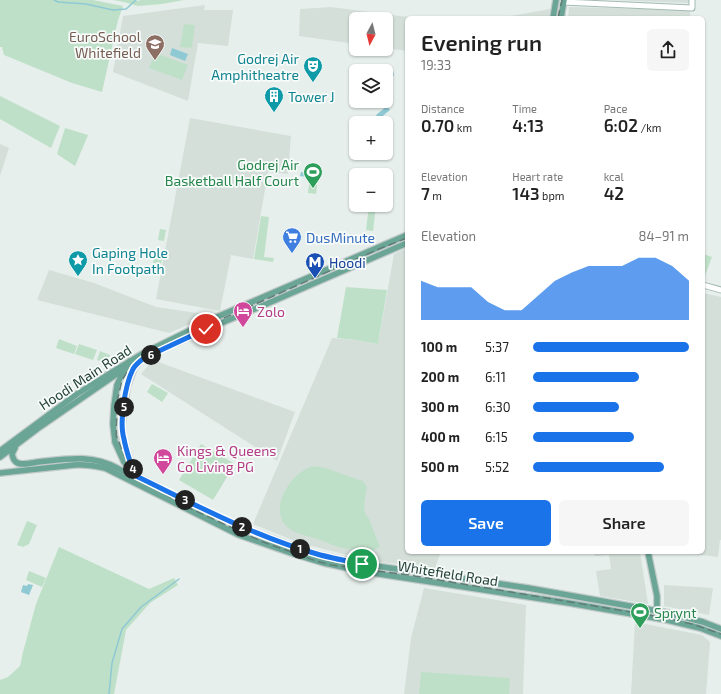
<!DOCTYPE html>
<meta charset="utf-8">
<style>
body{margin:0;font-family:"Exo 2",sans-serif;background:#f6f6f6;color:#222;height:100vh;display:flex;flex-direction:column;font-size:15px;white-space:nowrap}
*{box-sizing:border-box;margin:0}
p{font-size:13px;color:#767676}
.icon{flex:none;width:22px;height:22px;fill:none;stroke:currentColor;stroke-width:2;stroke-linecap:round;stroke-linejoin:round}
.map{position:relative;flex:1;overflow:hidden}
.side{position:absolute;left:405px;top:16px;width:300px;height:538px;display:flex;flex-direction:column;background:#fff;border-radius:6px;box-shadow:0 1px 3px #0004}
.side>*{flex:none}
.needle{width:26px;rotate:187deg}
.fabs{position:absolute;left:349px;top:12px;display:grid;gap:8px}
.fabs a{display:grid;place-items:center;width:44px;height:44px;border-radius:6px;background:#fff;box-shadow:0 1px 3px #0004;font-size:20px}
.pin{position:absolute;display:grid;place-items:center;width:34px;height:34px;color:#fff;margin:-17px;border:2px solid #fff;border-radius:50%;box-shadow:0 1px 4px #0007}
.km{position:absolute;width:20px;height:20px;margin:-10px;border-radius:50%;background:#222;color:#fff;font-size:11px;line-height:20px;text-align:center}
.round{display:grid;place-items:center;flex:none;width:42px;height:42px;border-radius:6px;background:#f6f6f6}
.head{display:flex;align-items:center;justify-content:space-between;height:68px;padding:0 16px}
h1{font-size:22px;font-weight:600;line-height:30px}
.stats{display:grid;grid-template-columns:repeat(3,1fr);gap:6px;height:68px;padding:4px 16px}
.stats div{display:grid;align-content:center}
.stats b{font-size:17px;font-weight:600}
.stats small{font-size:11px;font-weight:400}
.stats p{font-size:11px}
.chart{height:112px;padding:8px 16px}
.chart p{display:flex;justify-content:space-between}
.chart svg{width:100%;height:72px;margin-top:4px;fill:#1a73e8;opacity:.7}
.button{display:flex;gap:8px;margin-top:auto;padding:8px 16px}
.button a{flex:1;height:46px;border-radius:6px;background:#1a73e8;color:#fff;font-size:16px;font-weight:600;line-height:46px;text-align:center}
.button a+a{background:#f6f6f6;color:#222}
ul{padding:0 16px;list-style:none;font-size:13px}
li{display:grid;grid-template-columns:64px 48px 1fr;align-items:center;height:30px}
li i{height:10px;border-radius:5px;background:#1a73e8}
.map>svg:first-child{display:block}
</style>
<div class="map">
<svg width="721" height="694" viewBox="0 0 721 694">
<rect width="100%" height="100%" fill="#e6efeb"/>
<g fill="#d4dfda">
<polygon points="613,0 689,0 689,3"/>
<polygon points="205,5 204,10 233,10 228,46 198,43 188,101 113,72 123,16"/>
<polygon points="331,7 400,16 423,18 407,18 407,51 386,48 386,19 356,19 356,44 299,36 300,9"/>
<polygon points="569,7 690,10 690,18 568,18"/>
<polygon points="550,9 549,18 499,18"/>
<polygon points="190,118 291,136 288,174 268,172 253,259 231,255 220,311 156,299"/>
<polygon points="0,144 9,148 0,176"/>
<polygon points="407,248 407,552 441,552 435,568 371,561 300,543 253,524 332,338 356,340 378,344 394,254"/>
<polygon points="49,270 94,283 156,307 211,315 169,333 37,300"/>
<polygon points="703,293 721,297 721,540 720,540 718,557 677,552 703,552"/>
<polygon points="153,360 295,412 277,461 141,374"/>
<polygon points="594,552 640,552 648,604 600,596 596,571 611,569 609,555 595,556"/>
<polygon points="664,585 713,588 709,615 664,606"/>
<polygon points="424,588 526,605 523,694 404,694 411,638"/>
<polygon points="635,622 702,635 710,642 706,694 631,694"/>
</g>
<g fill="#bfe0c8">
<polygon points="0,0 93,0 123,6 118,20 102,92 72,83 4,55 2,47 0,47"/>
<polygon points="113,0 134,0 137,1 141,0 184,0 162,4 138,6 124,2"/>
<polygon points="184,24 195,25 192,48 180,47"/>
<polygon points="155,53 188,65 182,80 149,68"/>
<polygon points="0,96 60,126 51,148 0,119"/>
<polygon points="65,128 88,135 75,166 57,154"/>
<polygon points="309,184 317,185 316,194 308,193"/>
<polygon points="369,205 376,205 373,231 366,230"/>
<polygon points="261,216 269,217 264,257 274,258 273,262 254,259"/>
<polygon points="160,229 166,230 164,241 158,240"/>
<polygon points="155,253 163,255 161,264 153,263"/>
<polygon points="703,254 712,257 703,281"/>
<polygon points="346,287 387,290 378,344 356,340 337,338"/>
<polygon points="59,339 77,346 74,354 56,348"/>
<polygon points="79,344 97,350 93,360 75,354"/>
<polygon points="100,351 110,355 106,364 97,360"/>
<polygon points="152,384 168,393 162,402 147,392"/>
<polygon points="201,444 235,464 213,500 179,480"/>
<path d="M315,466L326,468L339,473L363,481L367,487L364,505L365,513L369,519L380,547C377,548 374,550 371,551C366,552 349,549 343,548C336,547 329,543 323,541C312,537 294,534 286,526C268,507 293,469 315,466Z"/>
<polygon points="27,521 37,525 29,544 23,547 17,545"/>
<polygon points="59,547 149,589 174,578 178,585 150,603 126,630 114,694 0,694 0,680 8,677 20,666 23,652 36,604"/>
<polygon points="29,571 46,578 42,587 26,580"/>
<polygon points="421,672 510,678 509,694 419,694"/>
</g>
<g fill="#8ec9d4">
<polygon points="172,48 188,54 185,61 170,55"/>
<polygon points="390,70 393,72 394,75 391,80 388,81 386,80 386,71"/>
<polygon points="387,106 390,110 379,119 376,115"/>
<polygon points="301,172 315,174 315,178 300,176"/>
<polygon points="28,584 33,585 29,595 21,592 23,585 27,586"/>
</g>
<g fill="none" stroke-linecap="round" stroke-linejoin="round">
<g stroke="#8ec9d4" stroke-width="1.5">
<polyline points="54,0 58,2 86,4 113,10 126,9 136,0"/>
<polyline points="109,694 112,663 122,629 141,607 179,579"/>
</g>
<defs>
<g id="secondary">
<polyline points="563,2 692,8 692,0"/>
<polyline points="703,285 721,290"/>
</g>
<g id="primary">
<polyline points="553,18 556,0"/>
<polyline points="561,18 564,0"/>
<polyline points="130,361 121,376 117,385 114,406 113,424 115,442 124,462 135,475 207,512 238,526 300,549 324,556 362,564 528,588 669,613 703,622 721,629"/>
<path d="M15,445V448L12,454C13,457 13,460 16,462C21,466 31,463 38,462C66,459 91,454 117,468C123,471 128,473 132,478"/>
<polyline points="0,451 77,394 117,369 142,354 217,317 407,235"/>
<polyline points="0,457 37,429 124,369"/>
<path d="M0,473L74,465C85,464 95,466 105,468L239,535L294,554L324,563L366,572L569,603L667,620L700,628L721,636"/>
<polyline points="134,473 123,438 122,425 127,387 134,368 141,360 164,348 207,329 264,305 407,243"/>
<polyline points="648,552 657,596 657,611"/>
</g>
</defs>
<use href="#secondary" stroke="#a4bbb3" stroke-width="7"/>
<use href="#primary" stroke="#c2cac8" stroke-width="8"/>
<use href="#secondary" stroke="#fff" stroke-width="5"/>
<use href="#primary" stroke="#6aa596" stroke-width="5.5"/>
<g stroke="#5f7d75" stroke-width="1.5" stroke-dasharray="8 4" stroke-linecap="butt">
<polyline points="558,18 562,0"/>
<polyline points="407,238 379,249 188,334 146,354 137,361 128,371 122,380 118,397 117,413 116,435 128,464 135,473 147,483 185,506 263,542 316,561 331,565 409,575 666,618 692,624 721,634"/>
</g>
</g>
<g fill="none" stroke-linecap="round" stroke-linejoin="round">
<defs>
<path id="route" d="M206,329L144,358C140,361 136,364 133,369C125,385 119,422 124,439C126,451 131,463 134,475C194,504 253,536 317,554C331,558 347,561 362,564"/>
</defs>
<use href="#route" stroke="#fff" stroke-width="8"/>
<use href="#route" stroke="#1a73e8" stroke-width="5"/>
</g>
<defs>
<symbol id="school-pin" viewBox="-11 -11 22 30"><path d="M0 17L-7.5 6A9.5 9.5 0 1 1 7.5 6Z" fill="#8d6e63" stroke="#f7fbf9"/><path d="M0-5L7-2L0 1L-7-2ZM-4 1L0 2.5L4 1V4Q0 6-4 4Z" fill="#fff"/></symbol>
<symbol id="theatre-pin" viewBox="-11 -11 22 30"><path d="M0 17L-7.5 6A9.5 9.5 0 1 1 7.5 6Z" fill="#0f9aa8" stroke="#f7fbf9"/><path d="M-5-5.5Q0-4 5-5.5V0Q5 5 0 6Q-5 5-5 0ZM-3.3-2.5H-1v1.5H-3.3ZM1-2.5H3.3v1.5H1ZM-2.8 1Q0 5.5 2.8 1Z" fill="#fff"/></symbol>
<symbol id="building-pin" viewBox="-11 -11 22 30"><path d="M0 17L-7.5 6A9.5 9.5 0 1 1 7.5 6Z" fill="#0f9aa8" stroke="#f7fbf9"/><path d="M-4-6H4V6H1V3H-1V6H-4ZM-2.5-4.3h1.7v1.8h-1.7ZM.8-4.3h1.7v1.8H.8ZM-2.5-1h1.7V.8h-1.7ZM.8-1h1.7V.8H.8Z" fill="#fff"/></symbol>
<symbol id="stadium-pin" viewBox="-11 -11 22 30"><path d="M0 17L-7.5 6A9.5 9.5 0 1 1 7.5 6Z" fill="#2e9e5b" stroke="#f7fbf9"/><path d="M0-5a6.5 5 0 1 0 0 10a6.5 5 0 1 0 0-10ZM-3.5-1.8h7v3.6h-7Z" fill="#fff"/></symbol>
<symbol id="supermarket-pin" viewBox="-11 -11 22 30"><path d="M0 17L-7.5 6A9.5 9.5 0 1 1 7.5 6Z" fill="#3f7fe0" stroke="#f7fbf9"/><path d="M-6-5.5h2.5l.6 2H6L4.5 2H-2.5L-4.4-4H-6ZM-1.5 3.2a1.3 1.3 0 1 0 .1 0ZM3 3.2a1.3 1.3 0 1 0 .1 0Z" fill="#fff"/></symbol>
<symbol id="sight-pin" viewBox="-11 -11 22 30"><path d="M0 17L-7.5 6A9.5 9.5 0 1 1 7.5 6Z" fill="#0f9aa8" stroke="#f7fbf9"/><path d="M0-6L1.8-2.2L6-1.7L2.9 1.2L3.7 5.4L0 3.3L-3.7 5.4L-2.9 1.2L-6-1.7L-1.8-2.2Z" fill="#fff"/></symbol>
<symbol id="metro-pin" viewBox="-11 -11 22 30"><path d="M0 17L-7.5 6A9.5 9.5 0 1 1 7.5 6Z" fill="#1a4fb4" stroke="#f7fbf9"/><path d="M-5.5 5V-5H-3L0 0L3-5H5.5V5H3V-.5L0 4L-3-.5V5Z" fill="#fff"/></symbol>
<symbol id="hotel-pin" viewBox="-11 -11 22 30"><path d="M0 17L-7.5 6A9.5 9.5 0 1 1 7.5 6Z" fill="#d1479c" stroke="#f7fbf9"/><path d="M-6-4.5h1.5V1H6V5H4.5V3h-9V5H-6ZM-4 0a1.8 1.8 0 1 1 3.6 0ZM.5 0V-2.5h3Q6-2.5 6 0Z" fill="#fff"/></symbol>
</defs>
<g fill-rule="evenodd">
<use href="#school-pin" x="144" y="33" width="22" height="30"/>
<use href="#theatre-pin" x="302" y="55" width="22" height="30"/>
<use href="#building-pin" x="263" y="85" width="22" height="30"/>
<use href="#stadium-pin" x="302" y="161" width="22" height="30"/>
<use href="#supermarket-pin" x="281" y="226" width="22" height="30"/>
<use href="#sight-pin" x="67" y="249" width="22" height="30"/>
<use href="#metro-pin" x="304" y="251" width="22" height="30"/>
<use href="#hotel-pin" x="232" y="300" width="22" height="30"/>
<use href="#hotel-pin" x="152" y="447" width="22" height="30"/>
<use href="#stadium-pin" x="629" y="601" width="22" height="30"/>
</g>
<g text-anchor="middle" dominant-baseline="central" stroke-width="3.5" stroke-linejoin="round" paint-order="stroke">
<g font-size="14" fill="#785e54" stroke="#f7fbf9" text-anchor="end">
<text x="141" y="36">EuroSchool<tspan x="141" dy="16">Whitefield</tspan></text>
</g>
<g font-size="14" fill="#0d838f" stroke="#f7fbf9" text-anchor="start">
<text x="299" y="58" text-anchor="end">Godrej Air<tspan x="299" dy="16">Amphitheatre</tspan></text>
<text x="288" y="96">Tower J</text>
<text x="92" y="252">Gaping Hole<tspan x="92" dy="16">In Footpath</tspan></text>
</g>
<g font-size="14" fill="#27864d" stroke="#f7fbf9" text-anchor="end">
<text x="299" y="164">Godrej Air<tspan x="299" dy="16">Basketball Half Court</tspan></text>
<text x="654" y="612" text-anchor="start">Sprynt</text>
</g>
<g font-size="14" fill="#366cbe" stroke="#f7fbf9" text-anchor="start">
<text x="306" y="237">DusMinute</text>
</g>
<g font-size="14" fill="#164399" stroke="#f7fbf9" text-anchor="start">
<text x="329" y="262">Hoodi</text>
</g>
<g font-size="14" fill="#b23c85" stroke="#f7fbf9" text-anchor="start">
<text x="257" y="311">Zolo</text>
<text x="177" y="450">Kings &amp; Queens<tspan x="177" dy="16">Co Living PG</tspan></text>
</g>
<g font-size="14" fill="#24423a" stroke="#f7fbf9">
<text transform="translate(85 377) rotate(-33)">Hoodi Main Road</text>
<text transform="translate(448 573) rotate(9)">Whitefield Road</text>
</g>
</g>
</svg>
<div class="fabs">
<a><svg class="needle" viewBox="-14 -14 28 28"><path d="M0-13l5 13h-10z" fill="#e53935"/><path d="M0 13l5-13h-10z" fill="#767676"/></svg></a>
<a><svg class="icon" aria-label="layers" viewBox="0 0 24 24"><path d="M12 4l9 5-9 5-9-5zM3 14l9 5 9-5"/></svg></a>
<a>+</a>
<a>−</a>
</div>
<div class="pin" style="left:362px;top:564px;background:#1e9e55"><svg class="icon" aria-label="arrive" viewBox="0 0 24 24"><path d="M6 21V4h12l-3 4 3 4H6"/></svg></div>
<div class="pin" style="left:206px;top:329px;background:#d93025"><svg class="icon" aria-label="check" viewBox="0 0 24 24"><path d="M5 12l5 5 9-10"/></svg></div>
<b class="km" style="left:300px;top:549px">1</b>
<b class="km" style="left:242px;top:527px">2</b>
<b class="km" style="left:185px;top:500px">3</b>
<b class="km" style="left:133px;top:469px">4</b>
<b class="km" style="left:124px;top:407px">5</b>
<b class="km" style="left:151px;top:355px">6</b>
<section class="side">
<div class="head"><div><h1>Evening run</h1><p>19:33</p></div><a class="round"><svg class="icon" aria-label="share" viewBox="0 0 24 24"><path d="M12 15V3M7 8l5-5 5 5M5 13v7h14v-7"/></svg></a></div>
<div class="stats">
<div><p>Distance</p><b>0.70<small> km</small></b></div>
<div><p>Time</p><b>4:13</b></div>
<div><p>Pace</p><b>6:02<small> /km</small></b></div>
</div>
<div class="stats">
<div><p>Elevation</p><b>7<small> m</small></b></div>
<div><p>Heart rate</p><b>143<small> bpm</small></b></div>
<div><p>kcal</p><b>42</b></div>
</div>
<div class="chart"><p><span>Elevation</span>84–91 m</p>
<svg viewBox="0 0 160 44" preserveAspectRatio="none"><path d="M0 44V20L10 24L20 24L30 24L40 33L50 38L60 38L70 29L80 20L90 15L100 11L110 11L120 11L130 6L140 6L150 11L160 20V44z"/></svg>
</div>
<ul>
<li><b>100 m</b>5:37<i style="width:100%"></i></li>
<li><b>200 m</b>6:11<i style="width:68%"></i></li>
<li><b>300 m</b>6:30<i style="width:55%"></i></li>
<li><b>400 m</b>6:15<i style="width:65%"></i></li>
<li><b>500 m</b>5:52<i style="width:84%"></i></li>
</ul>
<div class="button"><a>Save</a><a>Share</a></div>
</section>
</div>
